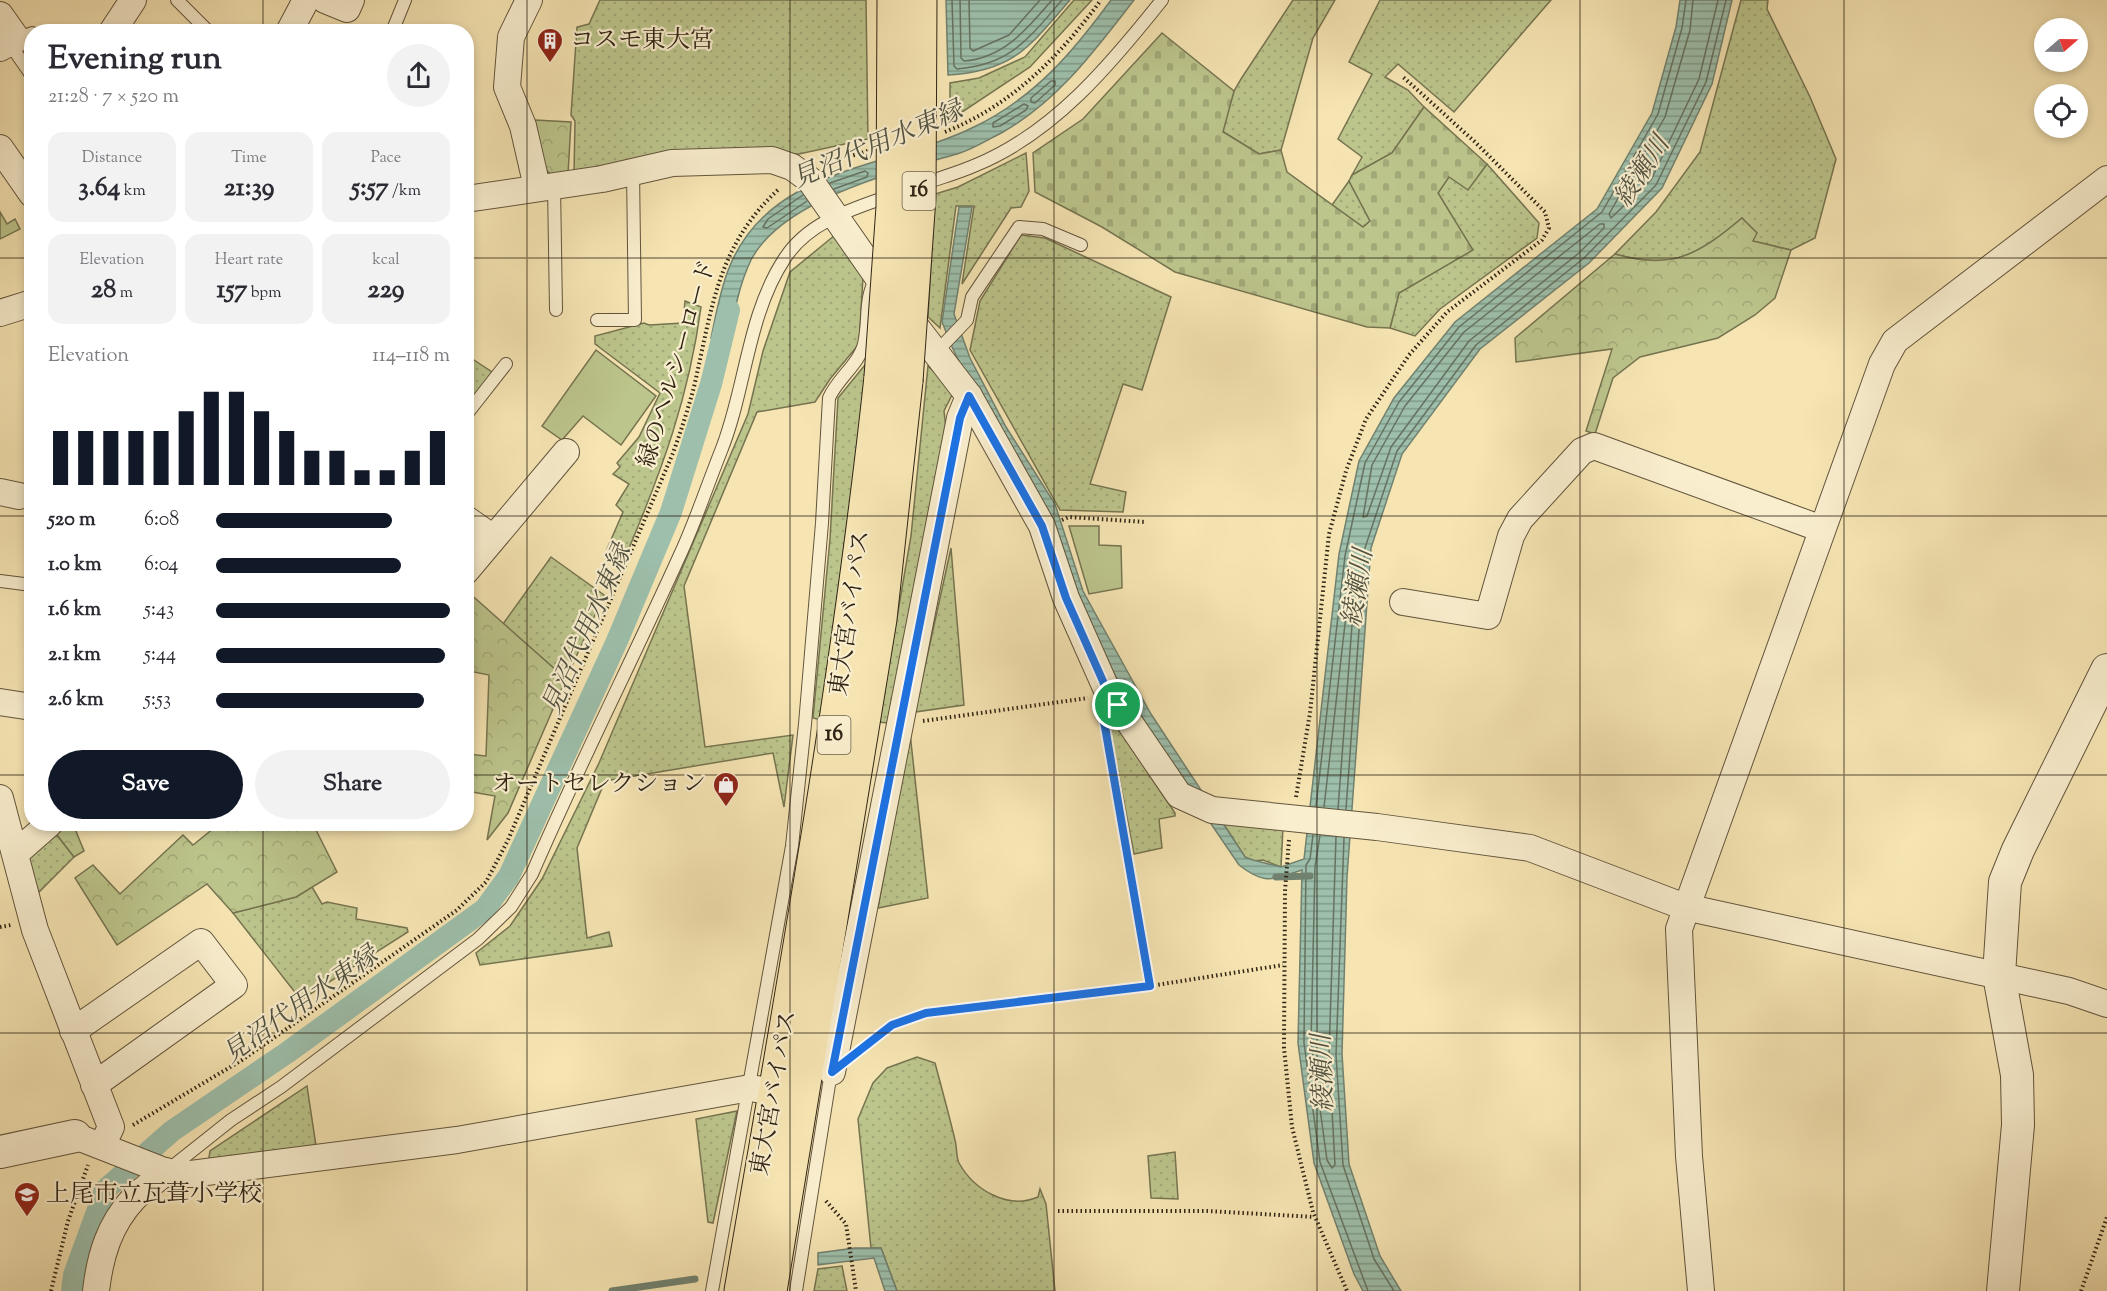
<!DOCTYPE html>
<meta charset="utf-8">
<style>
body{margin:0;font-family:"Sorts Mill Goudy","Noto Serif JP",serif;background:#f2f2f3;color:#2b2b33;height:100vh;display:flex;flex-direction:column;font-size:22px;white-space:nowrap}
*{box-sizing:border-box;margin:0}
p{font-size:20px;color:#7c7c81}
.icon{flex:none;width:33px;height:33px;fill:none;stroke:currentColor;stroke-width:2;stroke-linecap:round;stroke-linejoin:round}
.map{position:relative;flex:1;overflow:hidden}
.side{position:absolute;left:24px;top:24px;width:450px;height:807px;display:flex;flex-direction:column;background:#fff;border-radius:24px;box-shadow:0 3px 9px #0003}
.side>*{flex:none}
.needle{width:39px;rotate:70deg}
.controls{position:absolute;left:2034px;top:18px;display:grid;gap:12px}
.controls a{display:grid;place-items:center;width:54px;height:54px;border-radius:50%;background:#fff;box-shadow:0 3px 9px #0003;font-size:30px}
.pin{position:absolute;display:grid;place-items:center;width:51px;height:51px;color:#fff;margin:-26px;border:3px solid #fff;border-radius:50%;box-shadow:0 2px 6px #0007}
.round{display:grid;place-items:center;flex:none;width:63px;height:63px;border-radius:32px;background:#f2f2f3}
.headline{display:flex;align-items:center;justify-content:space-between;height:102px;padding:0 24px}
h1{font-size:33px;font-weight:700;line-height:45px}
.metrics{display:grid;grid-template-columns:repeat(3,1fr);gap:9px;height:102px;padding:6px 24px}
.metrics div{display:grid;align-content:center;border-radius:15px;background:#f2f2f3;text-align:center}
.metrics b{font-size:26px;font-weight:700}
.metrics small{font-size:16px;font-weight:400}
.metrics p{font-size:16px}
.chart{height:168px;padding:12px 24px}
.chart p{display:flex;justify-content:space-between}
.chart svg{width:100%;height:108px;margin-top:6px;stroke:#111827;stroke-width:6}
.action{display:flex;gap:12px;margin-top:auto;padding:12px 24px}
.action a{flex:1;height:69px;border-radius:36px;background:#111827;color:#fff;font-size:24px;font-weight:700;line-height:69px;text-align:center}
.action a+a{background:#f2f2f3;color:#2b2b33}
ul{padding:0 24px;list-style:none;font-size:20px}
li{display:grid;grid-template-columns:96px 72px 1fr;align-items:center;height:45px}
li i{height:15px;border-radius:8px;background:#111827}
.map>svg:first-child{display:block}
</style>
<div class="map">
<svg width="2107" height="1291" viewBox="0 0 2107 1291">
<defs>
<pattern id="grass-dots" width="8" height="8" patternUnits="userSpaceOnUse" patternTransform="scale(1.5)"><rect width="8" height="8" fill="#bcc58c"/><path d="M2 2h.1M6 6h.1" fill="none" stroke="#a2a978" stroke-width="1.8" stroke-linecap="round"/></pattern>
<pattern id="forest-crowns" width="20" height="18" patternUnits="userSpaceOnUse" patternTransform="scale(1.5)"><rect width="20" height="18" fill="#bcc58c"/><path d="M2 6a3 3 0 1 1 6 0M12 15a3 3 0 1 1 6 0" fill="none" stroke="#a2a978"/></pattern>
<pattern id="cemetery-stones" width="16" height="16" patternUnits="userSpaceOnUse" patternTransform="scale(1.5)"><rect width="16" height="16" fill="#bcc58c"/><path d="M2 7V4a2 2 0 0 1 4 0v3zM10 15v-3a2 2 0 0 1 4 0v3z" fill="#a2a978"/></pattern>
<pattern id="water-rules" width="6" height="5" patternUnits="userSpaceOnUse" patternTransform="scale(1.5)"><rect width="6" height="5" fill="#9dbfab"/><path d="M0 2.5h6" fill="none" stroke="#809b8a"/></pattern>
</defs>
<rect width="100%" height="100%" fill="#f6e5b3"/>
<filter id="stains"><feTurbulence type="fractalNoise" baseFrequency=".00333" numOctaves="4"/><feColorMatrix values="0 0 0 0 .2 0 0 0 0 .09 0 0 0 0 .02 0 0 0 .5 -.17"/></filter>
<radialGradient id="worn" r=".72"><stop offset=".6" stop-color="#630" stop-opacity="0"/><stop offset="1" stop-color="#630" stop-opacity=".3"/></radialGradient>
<g fill="url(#grass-dots)" stroke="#767450" stroke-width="1.5">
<polygon points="600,0 866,0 868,139 799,154 675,154 574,175 575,121 571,115 577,27 589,24"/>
<polygon points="1074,0 1092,0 1030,67 950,120 950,83 979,78 1025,57"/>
<polygon points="1293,0 1335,0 1313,38 1281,150 1259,154 1222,131 1234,91 1241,79"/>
<polygon points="1380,0 1551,0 1454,112 1398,64 1385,77 1408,90 1424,107 1392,153 1352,175 1362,157 1338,139 1372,74 1349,62"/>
<path d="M1741,0H1768L1767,9L1810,97L1836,159L1815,238L1791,250L1752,241L1742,218C1699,254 1673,271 1615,254L1656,212L1700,152Z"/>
<polygon points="1026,153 1029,191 1021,207 1011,208 962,284 974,206 956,206 940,328 928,317 935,194 958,187"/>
<polygon points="1487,164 1539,223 1537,238 1440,309 1415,336 1390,328 1399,293 1472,250 1438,193 1449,176 1468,189"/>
<polygon points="1349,181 1370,221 1363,227 1332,205"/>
<polygon points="835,235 863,277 859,344 830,379 815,402 757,412 684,586 705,747 793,735 784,807 773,753 605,781 577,848 587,938 609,932 612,946 480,965 476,953 510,926 542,879 599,763 748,414 763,351 790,272"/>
<polygon points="1021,235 1045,238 1171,297 1142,390 1123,384 1090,484 1126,492 1123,512 1060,510 970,350 980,301"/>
<path d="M685,301L701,307C689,397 662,470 627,553L615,555L607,549L623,512L616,505L629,484L613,474L620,467L617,463L639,437L660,393L595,344V336L644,323L649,325L683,323Z"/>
<polygon points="474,360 492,372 475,398 467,393 466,370"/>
<polygon points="869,360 821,720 813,718 830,539 838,398"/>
<polygon points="928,366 954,391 944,411 948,446 887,723 879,722 911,536"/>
<polygon points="951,548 964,705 915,712"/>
<polygon points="551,557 604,595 566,679 503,624"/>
<polygon points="1118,728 1175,813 1175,816 1159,819 1162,848 1134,854 1110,729"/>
<polygon points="910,733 928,898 878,908"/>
<polygon points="1221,820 1283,828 1281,867 1263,860 1253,861 1245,857"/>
<polygon points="54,831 74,857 38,893 27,855"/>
<polygon points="312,887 322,904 327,902 357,908 356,919 407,928 408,932 301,1000 233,913 296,897"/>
<path d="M917,1057L935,1063C942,1089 949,1115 955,1140C957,1147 956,1157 959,1163C974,1190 1008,1210 1038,1197L1040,1189L1046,1204L1055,1291H897L881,1248H871L858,1119L873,1083L887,1068Z"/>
<polygon points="307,1086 316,1146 208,1164 210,1151"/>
<polygon points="737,1111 713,1223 708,1222 696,1119"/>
<polygon points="1175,1152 1178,1199 1151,1198 1148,1156"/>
<polygon points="842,1266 847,1291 814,1291 818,1269"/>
</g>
<g fill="url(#forest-crowns)" stroke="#767450" stroke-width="1.5">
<polygon points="535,120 571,122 568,174 551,174 540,165"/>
<path d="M1742,218L1757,233L1753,241L1791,250L1775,298L1755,315L1718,338L1640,357L1613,378L1595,434L1586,431L1612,349L1516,362L1515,338L1615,254C1673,271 1699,254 1742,218Z"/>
<polygon points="467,591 566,679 508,813 487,840 495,796 467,791 467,754 486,756 489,675 469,671 472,654 467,653"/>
<polygon points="61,824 73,824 84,851 74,857 54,831"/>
<polygon points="219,824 313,824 337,872 296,897 233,913 207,884 117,945 75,878 93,865 120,894 183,835 193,845"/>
</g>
<polygon fill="url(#cemetery-stones)" stroke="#767450" stroke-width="1.5" points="1162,33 1234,91 1223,132 1259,154 1281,150 1287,172 1363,227 1370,221 1349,181 1352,175 1392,153 1424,107 1487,164 1468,190 1449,177 1438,193 1473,250 1399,293 1390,328 1367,327 1175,272 1102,227 1035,192 1033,153 1083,119"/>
<g fill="#bcc58c" stroke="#767450" stroke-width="1.5">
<polygon points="0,212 7,224 15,219 20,229 0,239"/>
<polygon points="596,350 656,396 621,445 583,416 562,440 542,426"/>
<polygon points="1069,526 1099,526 1099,545 1121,546 1122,588 1089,594"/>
</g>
<g fill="url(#water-rules)" stroke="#71816f" stroke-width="1.5">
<path d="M946,0H1070C1029,47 1014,71 948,75Z"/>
<path d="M1111,0H1134C1095,50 1059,100 1003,132C989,139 972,150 957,154C896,171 782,200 751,260C739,285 734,312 730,339L711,338C716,315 720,290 729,268C770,165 891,169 976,126C1035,97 1073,52 1111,0Z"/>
<path d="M1680,0H1732L1712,84L1662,188L1589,263L1480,349L1402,454L1371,548L1347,877L1342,1054L1349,1164L1380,1256L1401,1291H1363L1354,1274L1314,1163L1298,1043L1302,870C1273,879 1266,886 1239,865L1141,721L1079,612L953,349L942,322L959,207H972L954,314L970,358L1006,427L1055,504L1083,591L1095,613L1151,714L1245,857C1253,861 1270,864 1281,867L1304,859L1339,554L1359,461L1394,398L1455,322L1597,209L1652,113L1676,27Z"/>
<polygon points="855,1248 881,1248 897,1291 885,1291 874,1258 818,1265 818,1253"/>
</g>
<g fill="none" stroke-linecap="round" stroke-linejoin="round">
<g stroke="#667260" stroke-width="1.5">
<path d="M952,0L954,66L957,69C1011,65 1029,38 1062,0"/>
<path d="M960,0L961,58L964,61C1004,58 1028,28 1052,0"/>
<polyline points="969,0 970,48 973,51 1009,35 1040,0"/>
<polyline points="1693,0 1690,30 1665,117 1609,214 1611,218 1651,180 1699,79 1718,0"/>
<polygon points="1051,81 1055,81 1055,85 1035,103 1031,102 1031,98"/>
<polygon points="1024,104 1028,106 1026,110 1000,126 993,127 993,123"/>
<polyline points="830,183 865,171 868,173 867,177 834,189"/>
<polyline points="803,195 768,219 763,227 767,228 807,201"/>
<polygon points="1600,224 1604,224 1604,228 1579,253 1469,341 1391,447 1367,516 1363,517 1372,465 1405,406 1464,332"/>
<polyline points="1316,806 1345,556 1365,463 1399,402 1459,327 1602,212 1658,114 1682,28 1686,0"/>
<polyline points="1324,807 1348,598 1351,596 1354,599 1338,809"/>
<polyline points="1346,809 1365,548 1397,451 1476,345 1584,258 1656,185 1706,82 1726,0"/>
<polyline points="1313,835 1310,859 1306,865 1304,1043 1320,1162 1368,1291"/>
<polyline points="1320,835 1315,867 1311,1043 1327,1160 1332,1168 1335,1165 1329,1055 1336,837"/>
<polyline points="1344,838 1336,1055 1343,1165 1374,1259 1394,1291"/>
</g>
<g stroke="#71816f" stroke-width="7">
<polyline points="1276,877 1310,876"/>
<polyline points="612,1291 695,1279"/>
</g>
<polyline stroke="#9dbfab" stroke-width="22" points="72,1291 74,1275 105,1190 172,1131 288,1052 485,909 509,876 617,641 671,512 711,384 729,310"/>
<defs>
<g id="service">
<polyline points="177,0 209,32"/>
<polyline points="392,32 405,0"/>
<polyline points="32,33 17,39 16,53 32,76"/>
<polyline points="554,185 556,310"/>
<path d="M920,185C939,178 958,173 976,165C1054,133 1111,64 1162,0"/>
<polyline points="597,320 635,320 633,171"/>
<polyline points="938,354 943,345 967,320 972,297 1019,227 1043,229 1081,245"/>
<polyline points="466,415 506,364"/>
<polyline points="0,581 32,585"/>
<path d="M168,1170L231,1120L281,1087L478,939L511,907L532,874C578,767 631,663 679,557C695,523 707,486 721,451C746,389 747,315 785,258C809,221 853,209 892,195"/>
<path d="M712,1291L792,846L805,724L822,523L829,398C837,379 859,364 864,344C870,318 863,301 877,276"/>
<polyline points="796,1291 831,1072"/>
</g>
<g id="minor">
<polyline points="325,0 347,9 351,0"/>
<polyline points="529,0 511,37 507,87 523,126 537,187"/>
<polyline points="0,15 17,39 0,48"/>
<polyline points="112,32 133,0"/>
<polyline points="289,32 306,0"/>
<polyline points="0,148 32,194"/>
<polyline points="466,199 602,179 672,163 772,160 792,167 810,180 877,276 969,396 1042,526 1066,598 1106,688 1179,795 1212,810 1377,827 1530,848 1685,907 2069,991 2107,1004"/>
<polyline points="0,313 32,303"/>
<polyline points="0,492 19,496"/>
<polyline points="466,519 493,538"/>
<polyline points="466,571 566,452"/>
<polyline points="1403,602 1488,616 1511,536 1520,519 1582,451 1594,446 1822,529"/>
<polyline points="0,702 32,707"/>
<polyline points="0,798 35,930 111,1127 102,1146"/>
<polyline points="16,853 49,824"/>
<polyline points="73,1031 201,942 234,985 94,1085"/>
<polyline points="832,1072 960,418 969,396"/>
<polyline points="75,1136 172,1174 191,1174 457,1140 750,1088 775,1092"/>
<path d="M96,1291C100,1256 109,1225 134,1198C143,1189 156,1181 166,1171"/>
<polyline points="1701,1291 1689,1156 1679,929 1882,364 1895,341 2107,179"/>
</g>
<g id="tertiary">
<polyline points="0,1152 75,1136"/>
<polyline points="2003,1291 2018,1125 2017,1075 1999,975 2005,882 2018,850 2107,670"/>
</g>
<g id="trunk">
<path d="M741,1291C793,987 848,684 881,377"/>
<polyline points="770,1291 880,619 906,381"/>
</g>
</defs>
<use href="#service" stroke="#62543c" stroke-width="14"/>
<use href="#minor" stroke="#62543c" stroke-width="28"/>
<use href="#tertiary" stroke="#62543c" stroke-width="34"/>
<use href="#trunk" stroke="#302415" stroke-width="35"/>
<g stroke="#302415" stroke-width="4" stroke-dasharray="1.5 3" stroke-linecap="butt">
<path d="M945,132C1012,105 1059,57 1101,0"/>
<polyline points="823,164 868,151"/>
<polyline points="1062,520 1069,517 1145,522"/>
<polyline points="923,721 1088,698"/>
<polyline points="1105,730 1150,986"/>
<polyline points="1296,797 1310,713 1329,534 1346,471 1366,419 1409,355 1447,312 1542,240 1549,228 1545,212 1474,141 1402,76"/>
<polyline points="1289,840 1285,891 1284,1048 1292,1127 1313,1212 1347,1291"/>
<polyline points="0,927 11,925"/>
<polyline points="860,1050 893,1025 926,1013 1150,986 1283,965"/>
<path d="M133,1125L242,1060L457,910L486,882L508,840L673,453C681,431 688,409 694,387C712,309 717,245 780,188"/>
<polyline points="826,1201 846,1224 856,1291"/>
<polyline points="1058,1211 1207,1211 1314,1217"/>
<polyline points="51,1291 68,1221 88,1165"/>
<polyline points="2081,1291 2107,1217"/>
</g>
<use href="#service" stroke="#f9eece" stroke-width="12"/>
<use href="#minor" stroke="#f9eece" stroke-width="26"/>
<use href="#tertiary" stroke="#f9eece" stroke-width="32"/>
<use href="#trunk" stroke="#f6e5b3" stroke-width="33"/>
<defs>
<g id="trunk-bridge">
<polyline points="881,377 893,207 894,0"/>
<polyline points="906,381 919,197 920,0"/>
</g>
</defs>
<use href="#trunk-bridge" stroke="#302415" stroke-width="35" stroke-linecap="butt"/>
<use href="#trunk-bridge" stroke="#f6e5b3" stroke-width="33"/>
</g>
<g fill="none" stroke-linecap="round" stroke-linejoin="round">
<defs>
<polygon id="route" points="969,396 1042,526 1066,598 1106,688 1118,705 1104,721 1150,986 926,1013 892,1025 832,1072 960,418"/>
</defs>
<use href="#route" stroke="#fff" stroke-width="12"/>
<use href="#route" stroke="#1a73e8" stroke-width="8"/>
</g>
<path fill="none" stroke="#302415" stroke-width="1.5" stroke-opacity="0.55" d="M263,0V32M527,0V1291M790,0V1291M1054,0V1291M1317,0V1291M1580,0V1291M1844,0V1291M0,258H32M466,258H2107M0,516H32M466,516H2107M0,775H32M466,775H2107M263,824V1291M0,1033H2107"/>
<defs>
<symbol id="building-pin" viewBox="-11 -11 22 30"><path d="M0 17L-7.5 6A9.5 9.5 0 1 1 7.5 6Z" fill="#8f2418" stroke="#f9eece"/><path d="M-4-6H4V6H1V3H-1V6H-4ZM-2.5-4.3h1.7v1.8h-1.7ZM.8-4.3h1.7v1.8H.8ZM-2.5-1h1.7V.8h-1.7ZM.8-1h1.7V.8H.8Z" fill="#fff"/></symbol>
<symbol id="shop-pin" viewBox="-11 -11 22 30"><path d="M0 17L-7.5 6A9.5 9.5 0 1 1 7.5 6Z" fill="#8f2418" stroke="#f9eece"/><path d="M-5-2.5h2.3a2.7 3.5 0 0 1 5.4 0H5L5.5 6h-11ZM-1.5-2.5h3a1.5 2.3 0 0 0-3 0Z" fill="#fff"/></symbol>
<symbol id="school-pin" viewBox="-11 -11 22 30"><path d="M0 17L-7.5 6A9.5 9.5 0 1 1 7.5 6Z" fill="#8f2418" stroke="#f9eece"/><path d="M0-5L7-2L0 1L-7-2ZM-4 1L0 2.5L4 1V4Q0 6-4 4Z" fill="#fff"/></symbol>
</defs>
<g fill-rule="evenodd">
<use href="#building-pin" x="535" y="26" width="30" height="40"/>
<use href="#shop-pin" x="711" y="770" width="30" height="40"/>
<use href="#school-pin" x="12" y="1180" width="30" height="40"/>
</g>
<g text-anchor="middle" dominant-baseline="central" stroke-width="4.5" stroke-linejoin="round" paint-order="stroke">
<g fill="#f9eece" stroke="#6c614c" stroke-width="1.5">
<rect x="902.5" y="172" width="33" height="38" rx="4.5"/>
<rect x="817.5" y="716" width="33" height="38" rx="4.5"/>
</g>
<g font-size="22" font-weight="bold" fill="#302415">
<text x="919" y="191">16</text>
<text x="834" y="735">16</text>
</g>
<g font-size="24" fill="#302415" stroke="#f9eece" text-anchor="start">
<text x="570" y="41">コスモ東大宮</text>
<text x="706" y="785" text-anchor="end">オートセレクション</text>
<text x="46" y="1195">上尾市立瓦葺小学校</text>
</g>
<g font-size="24" fill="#302415" stroke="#f9eece">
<text transform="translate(678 364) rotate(-73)">緑のヘルシーロード</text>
<text transform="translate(851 613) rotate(-82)">東大宮バイパス</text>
<text transform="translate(775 1093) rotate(-80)">東大宮バイパス</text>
</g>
<g font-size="26" font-style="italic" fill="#515242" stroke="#f9eece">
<text transform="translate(878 146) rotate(-23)">見沼代用水東縁</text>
<text transform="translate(1643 172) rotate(-57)">綾瀬川</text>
<text transform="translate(1359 588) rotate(-81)">綾瀬川</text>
<text transform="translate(588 630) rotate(-66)">見沼代用水東縁</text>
<text transform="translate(301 1006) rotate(-35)">見沼代用水東縁</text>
<text transform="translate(1324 1073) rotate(-92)">綾瀬川</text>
</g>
</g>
<rect width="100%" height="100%" filter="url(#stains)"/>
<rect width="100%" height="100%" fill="url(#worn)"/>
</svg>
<div class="controls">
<a><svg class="needle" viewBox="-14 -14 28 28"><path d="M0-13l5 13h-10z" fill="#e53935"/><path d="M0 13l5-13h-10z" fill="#7c7c81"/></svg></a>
<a><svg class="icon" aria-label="locate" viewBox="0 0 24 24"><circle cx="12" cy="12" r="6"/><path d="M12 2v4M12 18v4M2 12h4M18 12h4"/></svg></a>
</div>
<div class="pin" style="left:1118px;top:705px;background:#1e9e55"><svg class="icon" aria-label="arrive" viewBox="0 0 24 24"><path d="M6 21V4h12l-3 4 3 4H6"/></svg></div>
<section class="side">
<div class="headline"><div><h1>Evening run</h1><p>21:28 · 7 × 520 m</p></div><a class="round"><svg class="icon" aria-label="share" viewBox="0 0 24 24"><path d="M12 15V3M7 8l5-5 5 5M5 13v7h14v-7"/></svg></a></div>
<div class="metrics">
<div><p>Distance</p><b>3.64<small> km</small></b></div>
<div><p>Time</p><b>21:39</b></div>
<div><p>Pace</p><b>5:57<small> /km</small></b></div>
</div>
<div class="metrics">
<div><p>Elevation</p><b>28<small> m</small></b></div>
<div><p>Heart rate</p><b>157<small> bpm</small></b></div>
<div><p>kcal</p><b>229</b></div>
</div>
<div class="chart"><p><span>Elevation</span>114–118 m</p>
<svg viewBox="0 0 160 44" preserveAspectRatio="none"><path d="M5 44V22M15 44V22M25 44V22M35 44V22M45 44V22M55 44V14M65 44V6M75 44V6M85 44V14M95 44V22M105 44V30M115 44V30M125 44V38M135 44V38M145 44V30M155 44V22"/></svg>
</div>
<ul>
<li><b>520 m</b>6:08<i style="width:75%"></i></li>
<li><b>1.0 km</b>6:04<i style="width:79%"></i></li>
<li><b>1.6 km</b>5:43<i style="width:100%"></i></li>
<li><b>2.1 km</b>5:44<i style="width:98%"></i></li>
<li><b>2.6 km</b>5:53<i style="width:89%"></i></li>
</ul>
<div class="action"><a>Save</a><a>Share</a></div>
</section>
</div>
